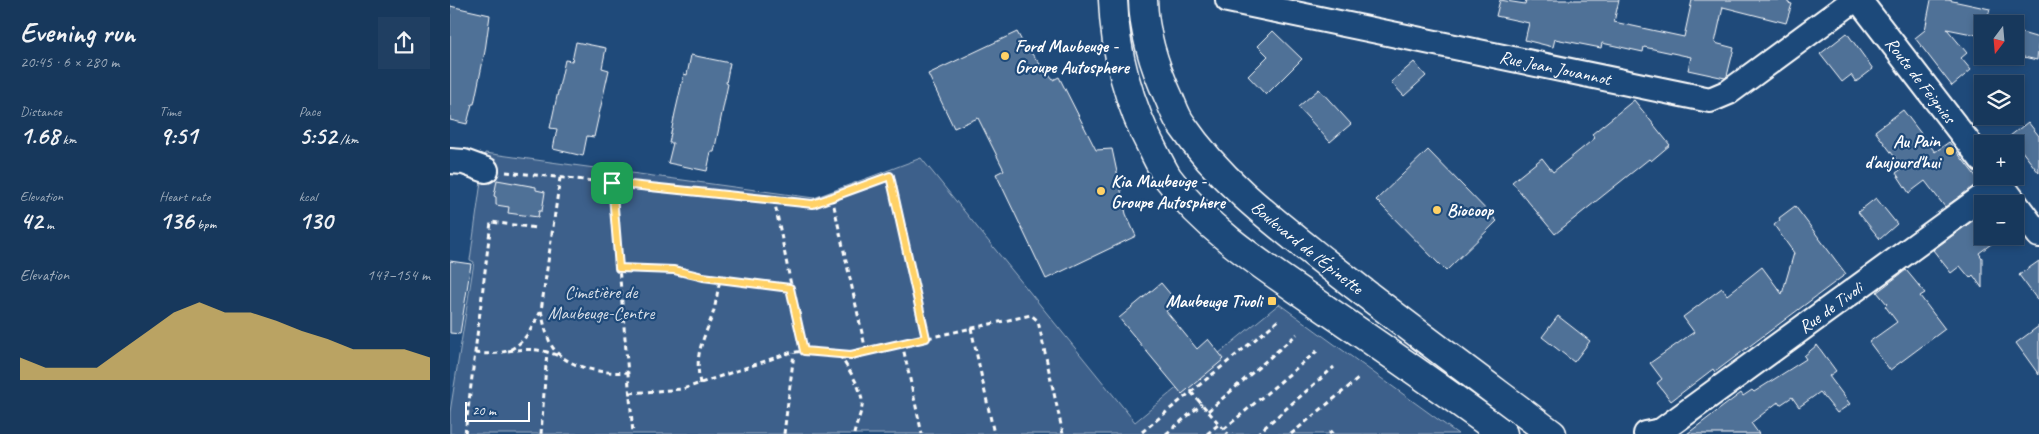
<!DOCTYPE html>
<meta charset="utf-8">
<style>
body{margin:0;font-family:Caveat,sans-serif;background:#203f62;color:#f1f3f6;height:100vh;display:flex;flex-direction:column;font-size:19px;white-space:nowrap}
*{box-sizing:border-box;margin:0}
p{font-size:16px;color:#9eacbb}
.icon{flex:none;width:28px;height:28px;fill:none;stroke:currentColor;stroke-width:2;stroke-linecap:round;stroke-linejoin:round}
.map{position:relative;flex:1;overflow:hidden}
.drawer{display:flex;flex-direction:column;background:#17385c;width:450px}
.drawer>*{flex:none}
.needle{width:32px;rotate:196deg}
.buttons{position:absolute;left:1524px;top:15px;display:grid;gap:10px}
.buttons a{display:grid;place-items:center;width:50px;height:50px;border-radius:0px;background:#17385c;box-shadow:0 2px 8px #0003,0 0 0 1px #365272;font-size:25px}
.scale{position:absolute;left:15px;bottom:12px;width:65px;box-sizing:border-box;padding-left:5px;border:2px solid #fff;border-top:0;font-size:14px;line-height:18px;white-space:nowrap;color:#fff;-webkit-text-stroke:4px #1f4a7a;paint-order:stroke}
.pin{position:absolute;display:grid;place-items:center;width:42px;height:42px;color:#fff;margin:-21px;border-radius:10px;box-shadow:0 2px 8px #0006}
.round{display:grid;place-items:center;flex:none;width:52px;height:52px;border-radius:0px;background:#203f62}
.overview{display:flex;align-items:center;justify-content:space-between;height:85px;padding:0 20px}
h1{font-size:28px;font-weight:600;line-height:38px}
.stats{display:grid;grid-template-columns:repeat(3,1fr);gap:8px;height:85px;padding:5px 20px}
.stats div{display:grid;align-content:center}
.stats b{font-size:25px;font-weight:600}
.stats small{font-size:14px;font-weight:400}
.stats p{font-size:14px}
.chart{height:140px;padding:10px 20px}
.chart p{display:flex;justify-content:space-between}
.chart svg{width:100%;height:90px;margin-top:5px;fill:#ffd166;opacity:.7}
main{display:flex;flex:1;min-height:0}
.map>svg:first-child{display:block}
</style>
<main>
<section class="drawer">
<div class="overview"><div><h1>Evening run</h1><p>20:45 · 6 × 280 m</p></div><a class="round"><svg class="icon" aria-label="share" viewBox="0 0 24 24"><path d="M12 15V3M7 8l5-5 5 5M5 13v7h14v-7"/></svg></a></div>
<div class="stats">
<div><p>Distance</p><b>1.68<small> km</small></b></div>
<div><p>Time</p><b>9:51</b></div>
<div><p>Pace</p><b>5:52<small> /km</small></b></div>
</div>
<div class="stats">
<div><p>Elevation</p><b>42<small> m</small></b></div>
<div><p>Heart rate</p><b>136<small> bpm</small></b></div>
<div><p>kcal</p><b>130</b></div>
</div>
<div class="chart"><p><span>Elevation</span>147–154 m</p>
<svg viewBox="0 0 160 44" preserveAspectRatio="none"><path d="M0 44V33L10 38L20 38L30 38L40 29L50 20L60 11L70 6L80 11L90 11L100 15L110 20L120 24L130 29L140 29L150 29L160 33V44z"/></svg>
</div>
</section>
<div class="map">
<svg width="1589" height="434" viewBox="0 0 1589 434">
<rect width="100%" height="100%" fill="#1f4a7a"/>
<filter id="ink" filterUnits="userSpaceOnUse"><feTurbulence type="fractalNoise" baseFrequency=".02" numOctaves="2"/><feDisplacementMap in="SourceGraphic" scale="10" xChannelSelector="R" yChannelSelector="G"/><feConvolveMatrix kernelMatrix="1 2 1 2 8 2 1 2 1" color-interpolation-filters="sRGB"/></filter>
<g filter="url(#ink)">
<polygon fill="#3c618b" stroke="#9eb0c5" points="35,153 364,198 471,158 685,422 829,304 1008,434 0,434 0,412 24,262 20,260"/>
<g fill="#507197" stroke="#fff">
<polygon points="1050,0 1075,4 1076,0 1169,0 1164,22 1234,37 1242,0 1338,0 1338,3 1342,4 1336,23 1273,7 1265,43 1284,48 1277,76 1275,78 1238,70 1241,57 1194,47 1193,52 1152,43 1151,48 1105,39 1103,47 1075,40 1079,23 1046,16"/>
<polygon points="1481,0 1498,0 1540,9 1536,24 1532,24 1532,36 1497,29 1517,53 1511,58 1521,70 1502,86 1465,38 1475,30"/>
<polygon points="0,6 40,15 35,51 24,104 22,104 17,124 0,120"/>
<polygon points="823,31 852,59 816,95 798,76 818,56 808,46"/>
<polygon points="1565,31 1589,38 1587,60 1565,55"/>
<polygon points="567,32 573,43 603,80 609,77 646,150 662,149 676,214 686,236 596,279 546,174 554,170 528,118 504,128 478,74"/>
<polygon points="1397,33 1423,69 1406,82 1401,75 1392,82 1370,54"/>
<polygon points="126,42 156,48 152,68 159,70 144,137 137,136 133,156 103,149 107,129 100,128 115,60 122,61"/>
<polygon points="241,55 280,63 276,83 278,84 264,152 261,152 257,171 218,163 223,143 219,143 225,113 234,74 237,75"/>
<polygon points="964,62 976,76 954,96 941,82"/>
<polygon points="869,89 901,124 880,142 848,107"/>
<polygon points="1184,100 1220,145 1201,161 1199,159 1105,234 1062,182 1092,158 1103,172 1145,138 1142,134"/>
<polygon points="1453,110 1485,152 1499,142 1528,179 1527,184 1495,207 1475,181 1459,193 1446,173 1453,168 1425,131"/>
<polygon points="1578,122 1589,136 1589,173 1560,136"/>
<polygon points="978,150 1047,221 996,271 926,200"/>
<polygon points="47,180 86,187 86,190 95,192 92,211 89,211 88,217 58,213 59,207 46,205 46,197 44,196"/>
<polygon points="1426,198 1447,224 1430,239 1408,212"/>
<polygon points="1345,206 1396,274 1265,372 1263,369 1221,401 1207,383 1212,379 1200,363 1244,332 1233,317 1272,288 1277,295 1312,267 1332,294 1344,253 1324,225 1330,220 1329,218"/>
<polygon points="1532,214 1532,236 1552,236 1529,253 1532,258 1532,288 1523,275 1520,278 1510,266 1501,273 1483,250"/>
<polygon points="0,261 21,264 10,334 0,333"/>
<polygon points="1589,261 1589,302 1569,275"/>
<polygon points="1456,270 1475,293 1470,296 1495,329 1440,370 1419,342 1447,322 1435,306 1437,304 1427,292"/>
<polygon points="711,283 727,302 716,311 747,349 758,339 774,359 732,394 669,318"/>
<polygon points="1108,316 1140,341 1124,362 1092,337"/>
<polygon points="1589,326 1589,375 1566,343"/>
<polygon points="1367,345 1386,371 1379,376 1400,404 1387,413 1370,392 1349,407 1342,397 1330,405 1328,402 1301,423 1309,434 1237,434 1291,393 1293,396 1302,390 1304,392 1356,359 1354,356"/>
</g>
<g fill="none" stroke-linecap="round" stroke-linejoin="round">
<defs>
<g id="street">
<path id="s1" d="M778,0L1260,100L1279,92L1404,0"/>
<path id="s2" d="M1409,0L1532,160"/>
<polyline points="0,161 14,162 36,170"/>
<polyline points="1545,176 1589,235"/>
<path id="s3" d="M1196,434L1211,431L1550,184"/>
</g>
<g id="secondary">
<path d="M663,0C665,53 679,105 704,152C708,160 713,170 718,178C760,234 821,271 877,310C937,351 995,391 1053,434"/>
<path id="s4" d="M693,0C694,35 704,66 719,98C723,107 726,117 732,125C770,181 823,221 876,263C950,321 1026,377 1102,434"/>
</g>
</defs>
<use href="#street" stroke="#fff" stroke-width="28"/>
<use href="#secondary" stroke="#fff" stroke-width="31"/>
<g stroke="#fff" stroke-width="3" stroke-dasharray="5 4" stroke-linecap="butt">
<polyline points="56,172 363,203 440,176 476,338"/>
<polyline points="162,183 183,434"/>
<polyline points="382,197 416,351"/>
<polyline points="324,199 354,351"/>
<polyline points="169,269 224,270 253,277 340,288"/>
<path d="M91,311C94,322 96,337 103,348C119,369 154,374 178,372"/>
<polyline points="521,328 544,434"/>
<polyline points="452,343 472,434"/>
<path d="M58,351C78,348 93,349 111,357"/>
<path d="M25,353C64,357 74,344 91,311L110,178"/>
<path d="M390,355C398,370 414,389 412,407C410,416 406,425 404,434"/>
<path d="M250,384C245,353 251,346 261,319C266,307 267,292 270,280"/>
<polyline points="741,392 778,434"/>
<polyline points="180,393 233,389 339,353 354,351 401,355 581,315 588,321 613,434"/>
<polyline points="758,411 847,334"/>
<polyline points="774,429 867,351"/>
<polyline points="692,432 830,319"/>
<polyline points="15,434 41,222 86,228"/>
<polyline points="91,434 97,351"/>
<polyline points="334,434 344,353"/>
<polyline points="716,434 752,404"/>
<polyline points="757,434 769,424"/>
<polyline points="807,434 884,367"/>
<polyline points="841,434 908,379"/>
<polyline points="879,434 885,429"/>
</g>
<use href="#street" stroke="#1f4a7a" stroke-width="24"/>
<use href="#secondary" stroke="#1f4a7a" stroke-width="28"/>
</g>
</g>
<g fill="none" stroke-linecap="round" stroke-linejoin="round" filter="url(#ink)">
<defs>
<polygon id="route" points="440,176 476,338 401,355 354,351 340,288 253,277 224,270 169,268 162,183 363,204"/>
</defs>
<use href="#route" stroke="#fff" stroke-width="10"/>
<use href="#route" stroke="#ffd166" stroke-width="6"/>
</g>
<g fill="#ffd166" stroke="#1f4a7a" stroke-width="2">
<circle cx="555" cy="56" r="5"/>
<circle cx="1500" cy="151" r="5"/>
<circle cx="651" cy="191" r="5"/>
<circle cx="987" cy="210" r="5"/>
<rect x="817" y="296" width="10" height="10" rx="2.5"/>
</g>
<g text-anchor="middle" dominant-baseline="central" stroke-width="4.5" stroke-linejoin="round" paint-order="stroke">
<g font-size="18" font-weight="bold" fill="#fff" stroke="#1f4a7a" text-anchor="start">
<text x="565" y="46">Ford Maubeuge -<tspan x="565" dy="21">Groupe Autosphere</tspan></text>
<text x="1490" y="141" text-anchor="end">Au Pain<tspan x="1490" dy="21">d'aujourd'hui</tspan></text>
<text x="661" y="181">Kia Maubeuge -<tspan x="661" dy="21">Groupe Autosphere</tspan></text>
<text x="997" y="210">Biocoop</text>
<text x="812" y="301" text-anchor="end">Maubeuge Tivoli</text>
</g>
<g font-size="18" fill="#fff" stroke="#1f4a7a">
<text stroke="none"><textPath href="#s1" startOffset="334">Rue Jean Jouannot</textPath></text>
<text stroke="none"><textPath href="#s2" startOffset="101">Route de Feignies</textPath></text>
<text stroke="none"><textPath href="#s4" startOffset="308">Boulevard de l'Épinette</textPath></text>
<text stroke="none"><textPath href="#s3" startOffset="225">Rue de Tivoli</textPath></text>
</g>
<g font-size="18" fill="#d8dfe8" stroke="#1f4a7a">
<text x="151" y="292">Cimetière de<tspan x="151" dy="21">Maubeuge-Centre</tspan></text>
</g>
</g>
</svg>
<div class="buttons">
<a><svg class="needle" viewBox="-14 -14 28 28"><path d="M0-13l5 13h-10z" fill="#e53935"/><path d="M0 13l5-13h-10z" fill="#9eacbb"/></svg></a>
<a><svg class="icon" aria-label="layers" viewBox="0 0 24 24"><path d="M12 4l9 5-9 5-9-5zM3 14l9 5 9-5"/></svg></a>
<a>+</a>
<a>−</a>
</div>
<div class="scale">20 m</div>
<div class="pin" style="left:162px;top:183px;background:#1e9e55"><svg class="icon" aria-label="arrive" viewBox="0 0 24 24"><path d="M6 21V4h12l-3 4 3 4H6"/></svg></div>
</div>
</main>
